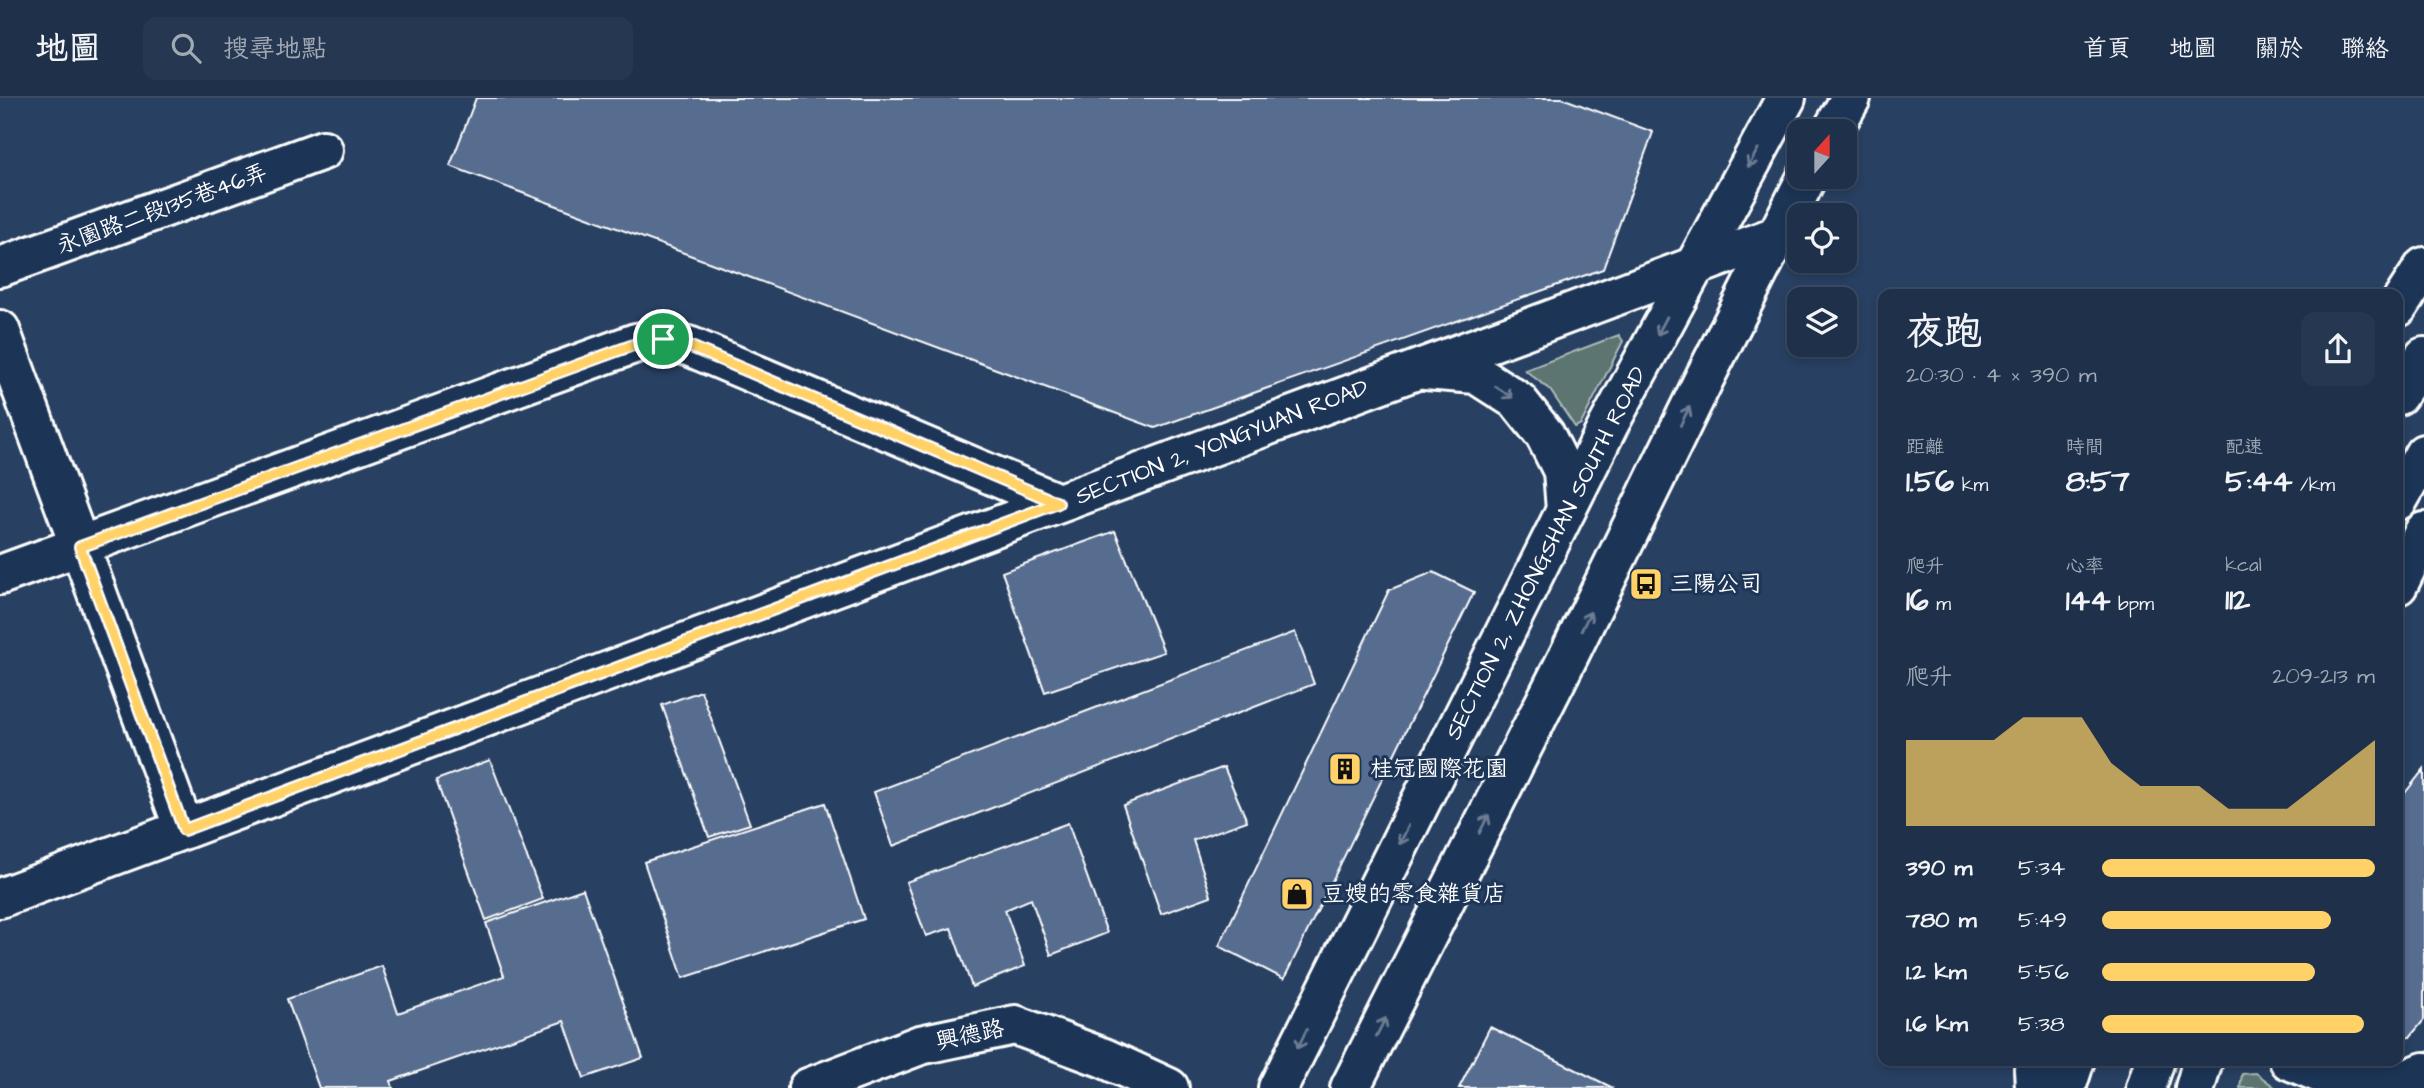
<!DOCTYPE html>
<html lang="zh-TW">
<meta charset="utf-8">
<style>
body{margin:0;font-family:"Architects Daughter","LXGW WenKai TC",sans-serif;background:#263851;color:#f1f3f6;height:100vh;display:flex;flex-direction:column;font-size:26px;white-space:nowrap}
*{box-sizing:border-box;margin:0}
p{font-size:23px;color:#a1a9b5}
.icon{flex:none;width:38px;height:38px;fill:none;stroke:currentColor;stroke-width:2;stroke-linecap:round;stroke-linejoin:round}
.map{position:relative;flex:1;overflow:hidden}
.panel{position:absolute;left:1878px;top:191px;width:525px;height:777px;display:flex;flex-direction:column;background:#1e304a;border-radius:14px;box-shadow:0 4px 10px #0003,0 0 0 2px #3c4b62}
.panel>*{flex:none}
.needle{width:46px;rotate:21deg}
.buttons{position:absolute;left:1787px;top:21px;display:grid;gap:14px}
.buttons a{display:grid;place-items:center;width:70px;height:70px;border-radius:14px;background:#1e304a;box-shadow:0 4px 10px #0003,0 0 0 2px #3c4b62;font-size:35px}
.pin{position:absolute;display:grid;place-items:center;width:60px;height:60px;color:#fff;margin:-30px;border:4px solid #fff;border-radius:50%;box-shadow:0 2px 7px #0007}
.round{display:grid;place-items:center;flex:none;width:74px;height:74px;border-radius:14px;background:#263851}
.head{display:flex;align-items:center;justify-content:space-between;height:119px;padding:0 28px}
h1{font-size:38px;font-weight:700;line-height:52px}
.stats{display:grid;grid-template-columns:repeat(3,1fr);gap:10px;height:119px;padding:7px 28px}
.stats div{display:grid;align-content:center}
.stats b{font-size:30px;font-weight:700}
.stats small{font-size:19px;font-weight:400}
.stats p{font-size:19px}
.chart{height:196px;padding:14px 28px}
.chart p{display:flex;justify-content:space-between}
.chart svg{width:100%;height:126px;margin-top:7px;fill:#ffd166;opacity:.7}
ul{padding:0 28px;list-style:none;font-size:23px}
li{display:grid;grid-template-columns:112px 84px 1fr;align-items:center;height:52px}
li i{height:18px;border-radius:9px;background:#ffd166}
header{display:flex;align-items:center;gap:42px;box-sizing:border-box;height:98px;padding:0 35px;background:#1e304a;border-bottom:2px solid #3c4b62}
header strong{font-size:33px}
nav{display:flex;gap:38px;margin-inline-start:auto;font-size:24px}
.search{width:490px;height:63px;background:#263851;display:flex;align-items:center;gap:18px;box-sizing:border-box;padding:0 24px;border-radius:14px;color:#a1a9b5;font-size:26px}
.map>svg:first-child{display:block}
</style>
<header>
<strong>地圖</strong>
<div class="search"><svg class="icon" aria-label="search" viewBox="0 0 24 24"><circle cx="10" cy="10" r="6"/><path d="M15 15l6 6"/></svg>搜尋地點</div>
<nav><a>首頁</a><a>地圖</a><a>關於</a><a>聯絡</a></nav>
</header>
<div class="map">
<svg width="2424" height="990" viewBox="0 0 2424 990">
<rect width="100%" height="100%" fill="#284062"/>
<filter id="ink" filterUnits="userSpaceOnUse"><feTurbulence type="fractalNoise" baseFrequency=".0143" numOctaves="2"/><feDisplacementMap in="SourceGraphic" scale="14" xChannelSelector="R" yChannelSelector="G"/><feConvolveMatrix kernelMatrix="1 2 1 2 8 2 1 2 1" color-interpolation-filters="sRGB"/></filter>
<g filter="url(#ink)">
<g fill="#5b7471" stroke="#adbab8" stroke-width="2">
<polygon points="1619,237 1623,243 1581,326 1575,329 1550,292 1525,272"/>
<polygon points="2256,975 2276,990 2240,990 2242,976"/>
</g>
<g fill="#566d90" stroke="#fff" stroke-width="2">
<polygon points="476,0 1562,0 1653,34 1603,171 1155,330 450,68"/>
<polygon points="1115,433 1164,554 1045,594 1002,474"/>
<polygon points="1433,474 1474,494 1284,881 1219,848 1389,492"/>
<polygon points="1295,534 1314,586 893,748 874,694"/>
<polygon points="701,593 750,726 709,739 662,607"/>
<polygon points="490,662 543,801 486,822 436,682"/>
<polygon points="1224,669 1247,723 1193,742 1211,798 1161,816 1123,707"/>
<polygon points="2424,671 2424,922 2410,939 2398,940 2398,704"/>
<polygon points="825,705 864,821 683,880 644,764"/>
<polygon points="1068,725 1107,835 1051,857 1031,801 1005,812 1025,868 972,889 951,830 926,838 906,784"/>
<polygon points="583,791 643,960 584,980 564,923 391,983 393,990 319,990 287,901 382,868 398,915 504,878 486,825"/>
<polygon points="1490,929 1613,990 1459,990"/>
</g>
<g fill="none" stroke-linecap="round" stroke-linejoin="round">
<defs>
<g id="minor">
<polyline points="0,169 323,52"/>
<polyline points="0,232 184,731"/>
<polyline points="1425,272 1476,276 1518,303 1545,337 1563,373 1566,412"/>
<polyline points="0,477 636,245 663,241 691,249 1058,405"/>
<polyline points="0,800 1776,138"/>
<polyline points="2289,962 2332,980 2394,986"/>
<polyline points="808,990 920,947 1015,927 1104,960 1169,990"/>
<polyline points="2385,990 2424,974"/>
</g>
<g id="tertiary">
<polyline points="2398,209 2424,169"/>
<polyline points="2398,487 2424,434"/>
<polyline points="2035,990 2034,971 2036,962"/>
<polyline points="2195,990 2203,962"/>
</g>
<g id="secondary">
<polyline points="1832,33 1851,0"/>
<polyline points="2398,297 2424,259"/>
<polyline points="2398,402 2424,356"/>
<polyline points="1278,990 1608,328 1786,0"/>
<polyline points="1350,990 1569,557 1703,283 1807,79"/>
<polyline points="2066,990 2075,962"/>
<polyline points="2146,990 2155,962"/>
</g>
</defs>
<use href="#minor" stroke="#fff" stroke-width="44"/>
<use href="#tertiary" stroke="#fff" stroke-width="44"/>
<use href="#secondary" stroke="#fff" stroke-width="44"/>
<use href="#minor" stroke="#1d3557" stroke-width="38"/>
<use href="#tertiary" stroke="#1d3557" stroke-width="38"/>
<use href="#secondary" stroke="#1d3557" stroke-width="38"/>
</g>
<defs><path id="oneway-shaft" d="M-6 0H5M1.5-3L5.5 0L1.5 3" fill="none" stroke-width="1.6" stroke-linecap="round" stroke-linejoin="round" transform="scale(1.75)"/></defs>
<g stroke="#6c7c92">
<use href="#oneway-shaft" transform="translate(1753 60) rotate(119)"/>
<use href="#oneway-shaft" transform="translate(1662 228) rotate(118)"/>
<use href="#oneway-shaft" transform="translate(1504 294) rotate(33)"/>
<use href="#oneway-shaft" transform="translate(1685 318) rotate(-64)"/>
<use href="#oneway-shaft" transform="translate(1586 523) rotate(-64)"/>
<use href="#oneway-shaft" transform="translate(1484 726) rotate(-63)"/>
<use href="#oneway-shaft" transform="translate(1404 737) rotate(116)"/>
<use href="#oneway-shaft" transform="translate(1381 929) rotate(-63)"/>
<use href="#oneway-shaft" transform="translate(1302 941) rotate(116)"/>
</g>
</g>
<g fill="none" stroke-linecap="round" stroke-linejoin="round" filter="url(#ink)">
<defs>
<polygon id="route" points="663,241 691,249 1058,405 184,732 80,449 636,246"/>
</defs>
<use href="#route" stroke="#fff" stroke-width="14"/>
<use href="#route" stroke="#ffd166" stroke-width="9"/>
</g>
<defs>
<symbol id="bus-square" viewBox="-11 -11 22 22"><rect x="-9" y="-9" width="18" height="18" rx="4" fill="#ffd166" stroke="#1d3557"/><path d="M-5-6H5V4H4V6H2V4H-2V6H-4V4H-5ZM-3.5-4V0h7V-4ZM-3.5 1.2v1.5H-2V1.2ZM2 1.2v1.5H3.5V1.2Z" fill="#111"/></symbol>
<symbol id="building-square" viewBox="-11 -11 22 22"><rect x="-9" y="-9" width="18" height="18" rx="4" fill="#ffd166" stroke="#1d3557"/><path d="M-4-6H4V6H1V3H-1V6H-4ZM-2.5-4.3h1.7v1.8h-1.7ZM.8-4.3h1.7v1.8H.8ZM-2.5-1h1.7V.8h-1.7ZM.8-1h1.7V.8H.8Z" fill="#111"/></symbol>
<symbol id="shop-square" viewBox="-11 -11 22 22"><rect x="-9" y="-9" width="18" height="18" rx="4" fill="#ffd166" stroke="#1d3557"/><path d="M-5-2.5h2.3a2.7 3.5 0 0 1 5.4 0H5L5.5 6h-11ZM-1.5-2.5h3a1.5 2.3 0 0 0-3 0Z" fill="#111"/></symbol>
</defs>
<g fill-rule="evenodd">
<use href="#bus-square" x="1627" y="467" width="38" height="38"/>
<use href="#building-square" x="1326" y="652" width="38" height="38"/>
<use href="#shop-square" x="1278" y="777" width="38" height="38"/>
</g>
<g text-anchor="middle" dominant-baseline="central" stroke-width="6" stroke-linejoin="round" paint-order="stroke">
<g font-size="23" fill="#fff" stroke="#1d3557">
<text transform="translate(162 111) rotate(-20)">永園路二段135巷46弄</text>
<text transform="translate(1222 344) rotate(-21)">SECTION 2, YONGYUAN ROAD</text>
<text transform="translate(1546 455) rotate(-63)">SECTION 2, ZHONGSHAN SOUTH ROAD</text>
<text transform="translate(970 937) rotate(-12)">興德路</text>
</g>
<g font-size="23" fill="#fff" stroke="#1d3557" text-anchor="start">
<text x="1670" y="486">三陽公司</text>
<text x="1370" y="671">桂冠國際花園</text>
<text x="1322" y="796">豆嫂的零食雜貨店</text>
</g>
</g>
</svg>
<div class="buttons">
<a><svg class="needle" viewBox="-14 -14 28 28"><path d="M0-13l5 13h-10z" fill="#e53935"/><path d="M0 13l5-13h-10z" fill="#a1a9b5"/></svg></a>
<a><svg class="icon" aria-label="locate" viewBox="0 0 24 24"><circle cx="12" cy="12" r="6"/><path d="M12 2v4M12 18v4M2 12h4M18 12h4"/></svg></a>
<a><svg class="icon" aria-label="layers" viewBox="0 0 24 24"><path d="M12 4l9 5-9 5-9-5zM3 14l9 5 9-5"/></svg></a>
</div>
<div class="pin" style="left:663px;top:241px;background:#1e9e55"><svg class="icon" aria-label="arrive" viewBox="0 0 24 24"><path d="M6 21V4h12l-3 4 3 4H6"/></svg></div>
<section class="panel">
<div class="head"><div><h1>夜跑</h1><p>20:30 · 4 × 390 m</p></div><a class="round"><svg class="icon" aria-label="share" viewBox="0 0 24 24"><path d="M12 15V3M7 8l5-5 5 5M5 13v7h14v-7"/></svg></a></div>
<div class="stats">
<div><p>距離</p><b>1.56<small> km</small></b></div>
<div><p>時間</p><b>8:57</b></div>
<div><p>配速</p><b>5:44<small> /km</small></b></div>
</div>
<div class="stats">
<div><p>爬升</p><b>16<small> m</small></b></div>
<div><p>心率</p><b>144<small> bpm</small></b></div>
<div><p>kcal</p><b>112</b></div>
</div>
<div class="chart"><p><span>爬升</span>209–213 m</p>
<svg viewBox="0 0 160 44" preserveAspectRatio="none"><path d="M0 44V14L10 14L20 14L30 14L40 6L50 6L60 6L70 22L80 30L90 30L100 30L110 38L120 38L130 38L140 30L150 22L160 14V44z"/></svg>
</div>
<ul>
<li><b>390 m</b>5:34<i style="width:100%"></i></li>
<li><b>780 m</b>5:49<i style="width:84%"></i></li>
<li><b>1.2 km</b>5:56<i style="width:78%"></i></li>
<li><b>1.6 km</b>5:38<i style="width:96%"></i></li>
</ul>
</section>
</div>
